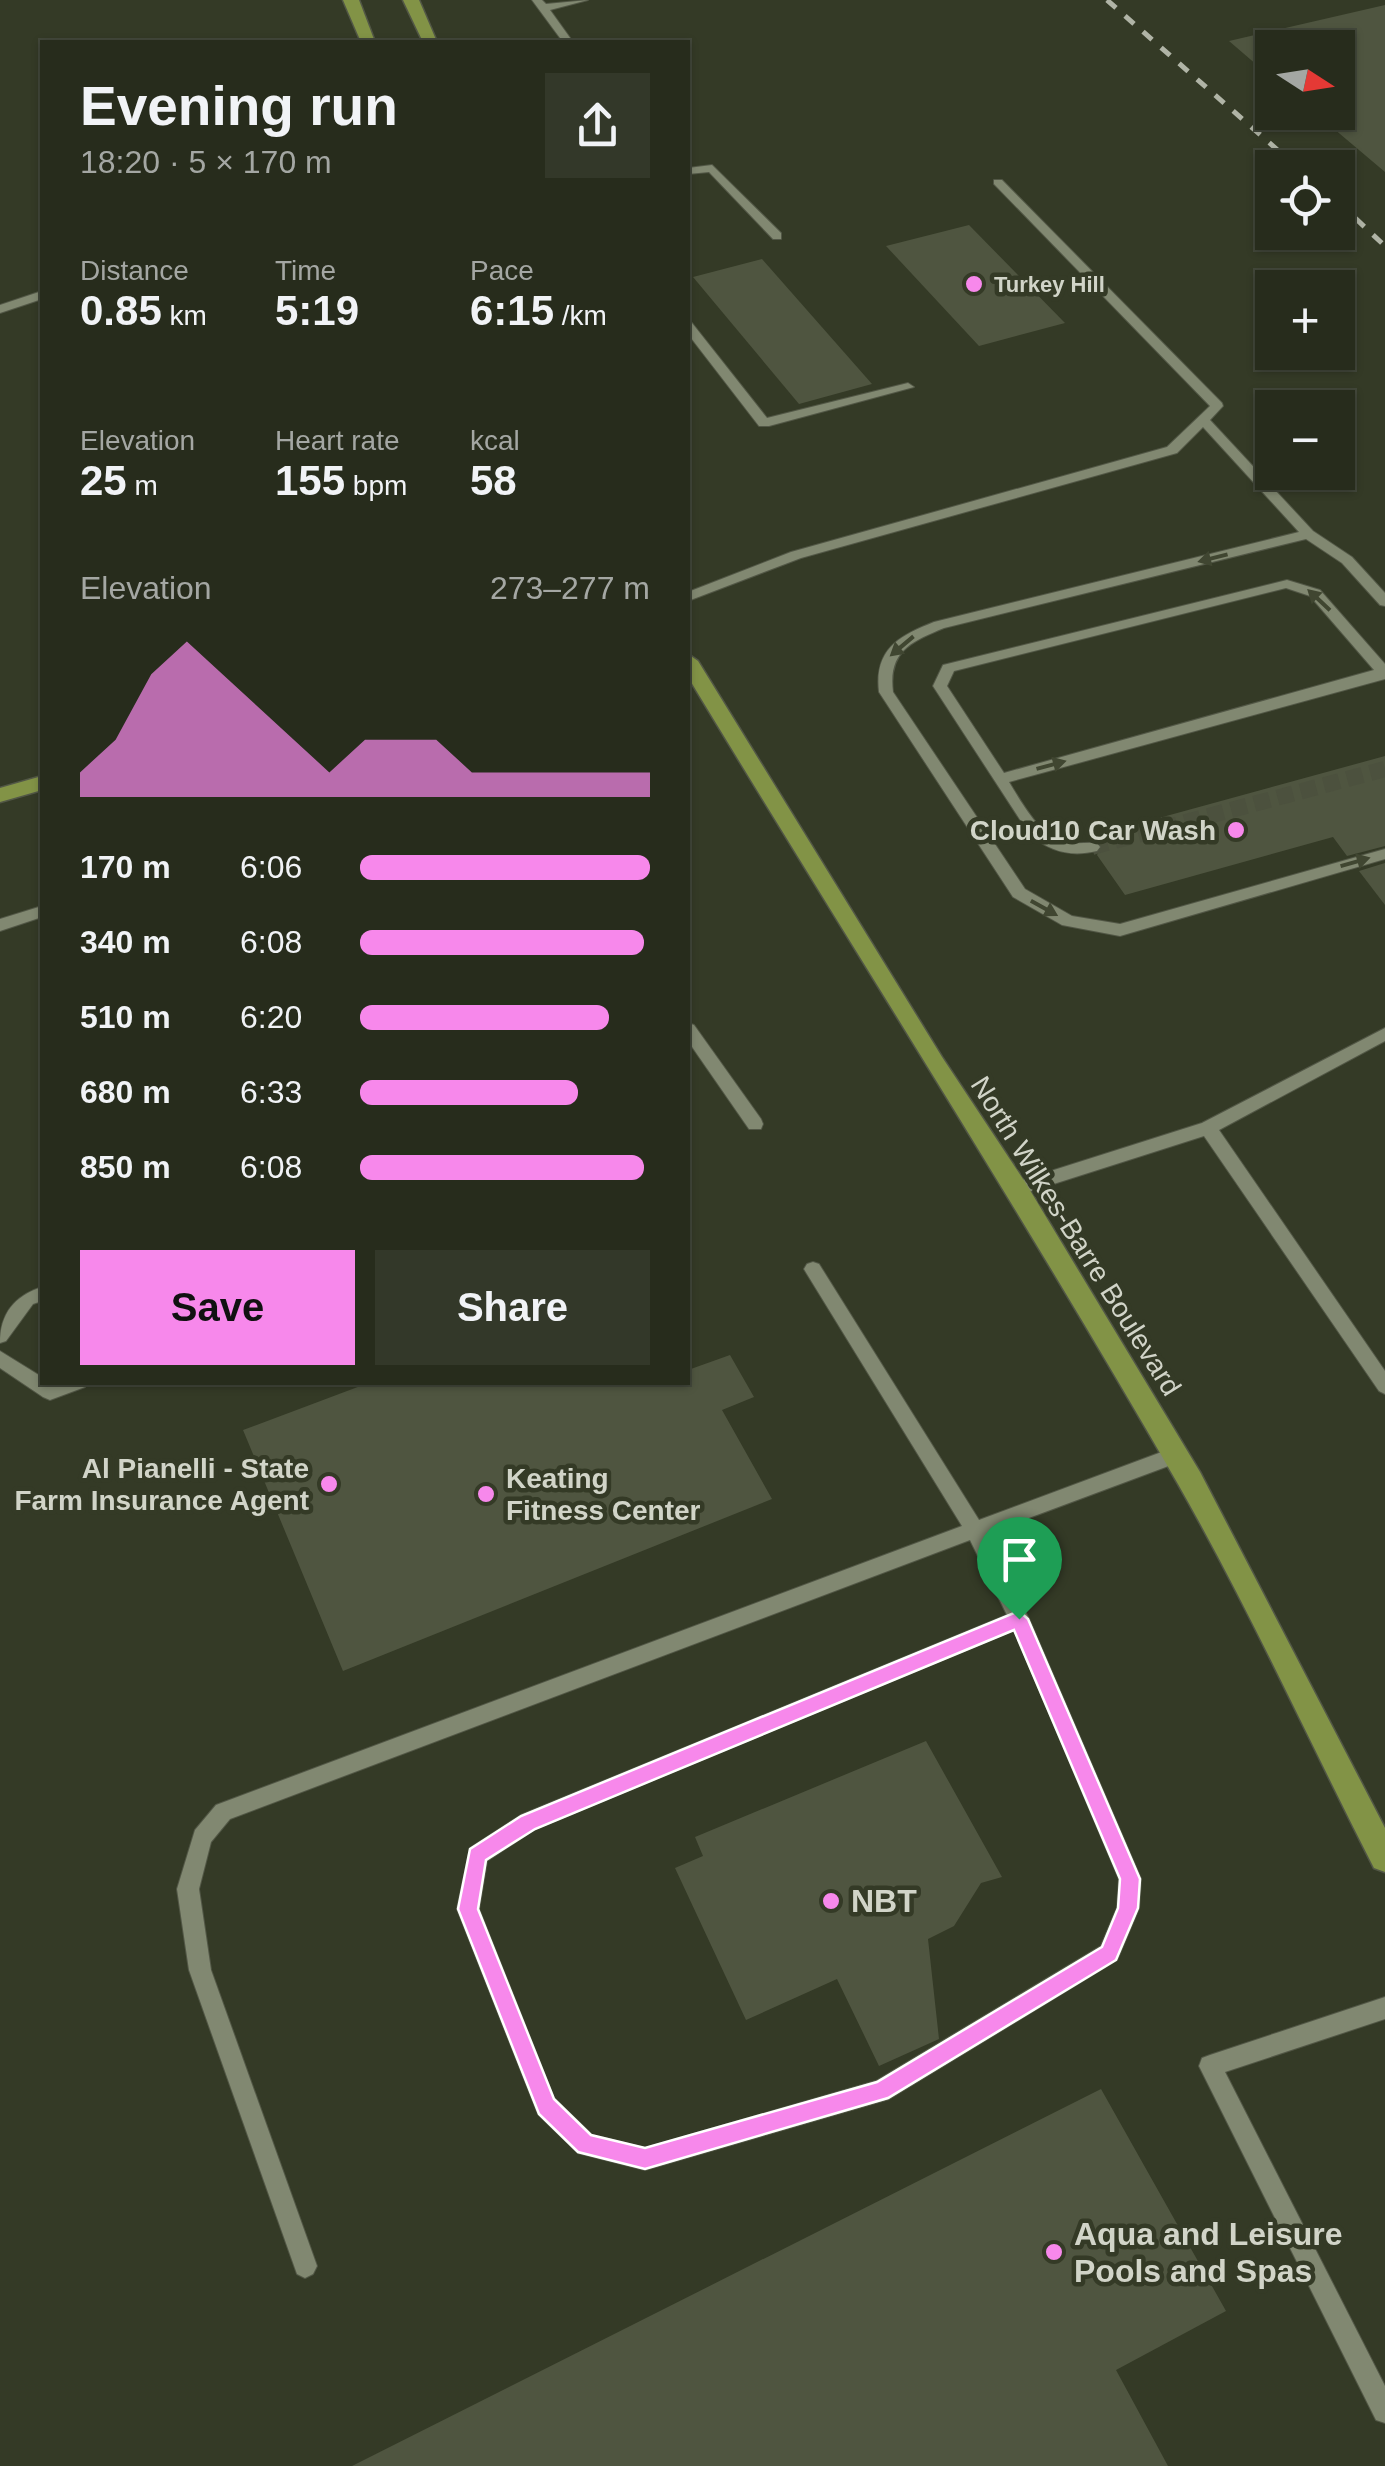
<!DOCTYPE html>
<meta charset="utf-8">
<style>
body{margin:0;font-family:Helvetica,sans-serif;background:#333829;color:#f1f3f6;height:100vh;display:flex;flex-direction:column;font-size:38px;white-space:nowrap}
*{box-sizing:border-box;margin:0}
p{font-size:32px;color:#a4a7a3}
.icon{flex:none;width:55px;height:55px;fill:none;stroke:currentColor;stroke-width:2;stroke-linecap:round;stroke-linejoin:round}
.map{position:relative;flex:1;overflow:hidden}
.sheet{position:absolute;left:40px;top:40px;width:650px;height:1345px;display:flex;flex-direction:column;background:#272c1c;border-radius:0px;box-shadow:0 2px 8px #0004,0 0 0 2px #43483b}
.sheet>*{flex:none}
.needle{width:65px;rotate:102deg}
.fabs{position:absolute;left:1255px;top:30px;display:grid;gap:20px}
.fabs a{display:grid;place-items:center;width:100px;height:100px;border-radius:0px;background:#272c1c;box-shadow:0 2px 8px #0004,0 0 0 2px #43483b;font-size:50px}
.pin{position:absolute;display:grid;place-items:center;width:85px;height:85px;color:#fff;margin:-102px -42px;border-radius:50% 50% 50% 0;rotate:-45deg;box-shadow:0 0 10px #0007}
.pin .icon{rotate:45deg}
.round{display:grid;place-items:center;flex:none;width:105px;height:105px;border-radius:0px;background:#333829}
.overview{display:flex;align-items:center;justify-content:space-between;height:170px;padding:0 40px}
h1{font-size:55px;font-weight:700;line-height:75px}
.metrics{display:grid;grid-template-columns:repeat(3,1fr);gap:15px;height:170px;padding:10px 40px}
.metrics div{display:grid;align-content:center}
.metrics b{font-size:42px;font-weight:700}
.metrics small{font-size:28px;font-weight:400}
.metrics p{font-size:28px}
.chart{height:280px;padding:20px 40px}
.chart p{display:flex;justify-content:space-between}
.chart svg{width:100%;height:180px;margin-top:10px;fill:#f788eb;opacity:.7}
.button{display:flex;gap:20px;margin-top:auto;padding:20px 40px}
.button a{flex:1;height:115px;border-radius:0px;background:#f788eb;color:#111;font-size:40px;font-weight:700;line-height:115px;text-align:center}
.button a+a{background:#333829;color:#f1f3f6}
ul{padding:0 40px;list-style:none;font-size:32px}
li{display:grid;grid-template-columns:160px 120px 1fr;align-items:center;height:75px}
li i{height:25px;border-radius:12px;background:#f788eb}
.map>svg:first-child{display:block}
</style>
<div class="map">
<svg width="1385" height="2466" viewBox="0 0 1385 2466">
<rect width="100%" height="100%" fill="#343a26"/>
<g fill="#4f5540">
<polygon points="1385,5 1385,172 1314,112 1338,112 1338,48 1272,48 1272,78 1229,41"/>
<polygon points="969,225 1065,323 979,346 886,246"/>
<polygon points="762,259 872,384 799,404 693,277"/>
<polygon points="1385,756 1385,846 1347,856 1333,837 1125,895 1097,855 1103,845 1097,839 1086,838"/>
<polygon points="1385,863 1385,905 1359,871"/>
<polygon points="730,1355 754,1397 722,1410 772,1499 343,1671 243,1430 371,1382 688,1382 688,1370"/>
<polygon points="926,1741 1002,1877 981,1883 954,1926 928,1939 939,2039 879,2066 837,1979 746,2020 675,1868 703,1856 695,1837"/>
<polygon points="1101,2089 1226,2311 1116,2370 1168,2466 352,2466"/>
</g>
<g fill="none" stroke-linecap="round" stroke-linejoin="round">
<polyline stroke="#4c513e" stroke-width="16" stroke-dasharray="16 8" stroke-linecap="butt" points="1092,847 1385,769"/>
<defs>
<g id="minor">
<polygon points="532,0 542,0 546,4 588,0 550,10 573,42 563,42"/>
<polygon points="712,165 781,233 781,239 773,239 709,172 688,174 688,168"/>
<path d="M994,180H1002L1222,403L1223,406L1210,420L1313,531L1352,557L1385,593V606L1380,605L1342,563L1306,539L944,628C910,642 888,652 893,692L1025,889L1072,916L1120,924L1385,849V859L1120,936L1062,925L1013,897L879,692C874,649 899,636 934,622L1299,532L1203,427L1177,453L801,558L688,601V592L791,552L1167,447L1210,406L994,184Z"/>
<polygon points="42,291 42,299 0,313 0,305"/>
<polygon points="688,322 692,323 767,418 908,383 914,387 769,426 759,426 688,334"/>
<path d="M1287,580L1320,590L1385,664V679L1009,782C1022,803 1038,834 1064,842C1075,845 1086,842 1097,843L1100,847L1097,851C1071,857 1051,852 1030,835L933,686L943,665ZM1286,588L1310,596L1374,670L1004,773L947,686L954,671Z"/>
<polygon points="42,906 42,917 0,931 0,919"/>
<polygon points="688,1023 694,1025 761,1119 763,1124 761,1129 749,1129 688,1041"/>
<polygon points="1385,1028 1385,1041 1219,1130 1385,1371 1385,1394 1379,1391 1204,1136 1016,1196 1010,1194 1007,1189 1010,1184 1202,1123"/>
<path d="M813,1262L819,1264L979,1520L1175,1447L1182,1449L1184,1455L1182,1461L986,1534L1029,1619L1141,1879L1139,1908L1117,1960L889,2099L645,2170L578,2153L538,2114L457,1909L470,1848L521,1815L1007,1615L970,1540L230,1819L211,1842L199,1889L211,1970L317,2266L313,2274L305,2278L297,2274L189,1970L177,1889L195,1830L216,1805L962,1526L807,1274L804,1269L807,1264ZM1014,1630L1119,1879L1117,1908L1101,1946L876,2081L645,2148L592,2135L554,2098L479,1909L487,1861L535,1829Z"/>
<path d="M42,1287V1301L33,1304L6,1341L0,1343C0,1314 14,1296 42,1287Z"/>
<polygon points="0,1351 42,1377 42,1382 88,1382 85,1387 50,1400 43,1397 0,1368"/>
<polygon points="1385,1997 1385,2019 1225,2072 1385,2386 1385,2423 1376,2420 1199,2066 1202,2058 1210,2055"/>
</g>
<g id="major">
<polygon points="343,0 359,0 375,42 361,42"/>
<polygon points="403,0 419,0 437,42 423,42"/>
<path d="M688,654L698,661L942,1057L1025,1182L1200,1472L1385,1828V1872L1374,1868C1309,1741 1249,1608 1178,1484C1021,1211 851,946 688,677Z"/>
<polygon points="42,776 42,790 0,802 0,788"/>
</g>
</defs>
<use href="#minor" stroke="#525746" stroke-width="2"/>
<use href="#major" stroke="#525746" stroke-width="3"/>
<use href="#minor" fill="#818871" fill-rule="evenodd"/>
<use href="#major" fill="#829346" fill-rule="evenodd"/>
<g stroke="#b0b4a6" stroke-width="5" stroke-dasharray="12 12" stroke-linecap="butt">
<polyline points="1107,0 1298,168"/>
<polyline points="1338,202 1385,246"/>
</g>
</g>
<defs><path id="oneway-solid" d="M-6-.8H1V-3.2L6.5 0L1 3.2V.8H-6Z" transform="scale(2.5)"/></defs>
<g fill="#404631">
<use href="#oneway-solid" transform="translate(1213 558) rotate(166)"/>
<use href="#oneway-solid" transform="translate(1319 600) rotate(-137)"/>
<use href="#oneway-solid" transform="translate(902 646) rotate(140)"/>
<use href="#oneway-solid" transform="translate(1051 765) rotate(-15)"/>
<use href="#oneway-solid" transform="translate(1355 862) rotate(-16)"/>
<use href="#oneway-solid" transform="translate(1044 908) rotate(29)"/>
</g>
<path fill="#f788eb" stroke="#fff" stroke-width="2.5" fill-rule="evenodd" d="M1019,1611L1028,1619L1140,1879L1138,1908L1116,1960L888,2098L645,2169L578,2152L539,2114L458,1909L470,1849L521,1816ZM1014,1630L1120,1879L1118,1908L1102,1947L877,2082L645,2148L591,2135L554,2099L478,1909L486,1860L535,1829Z"/>
<g fill="#f788eb" stroke="#343a26" stroke-width="4">
<circle cx="974" cy="284" r="10"/>
<circle cx="1236" cy="830" r="10"/>
<circle cx="329" cy="1484" r="10"/>
<circle cx="486" cy="1494" r="10"/>
<circle cx="831" cy="1901" r="10"/>
<circle cx="1054" cy="2252" r="10"/>
</g>
<g text-anchor="middle" dominant-baseline="central" stroke-width="9" stroke-linejoin="round" paint-order="stroke">
<g font-size="22" font-weight="bold" fill="#d1d4c8" stroke="#343a26" text-anchor="start">
<text x="994" y="284">Turkey Hill</text>
</g>
<g font-size="28" font-weight="bold" fill="#d1d4c8" stroke="#343a26" text-anchor="end">
<text x="1216" y="830">Cloud10 Car Wash</text>
<text x="309" y="1468">Al Pianelli - State<tspan x="309" dy="32">Farm Insurance Agent</tspan></text>
<text x="506" y="1478" text-anchor="start">Keating<tspan x="506" dy="32">Fitness Center</tspan></text>
</g>
<g font-size="28" fill="#d1d4c8" stroke="#343a26">
<text transform="translate(1076 1236) rotate(58)">North Wilkes-Barre Boulevard</text>
</g>
<g font-size="32" font-weight="bold" fill="#d1d4c8" stroke="#343a26" text-anchor="start">
<text x="851" y="1901">NBT</text>
<text x="1074" y="2234">Aqua and Leisure<tspan x="1074" dy="37">Pools and Spas</tspan></text>
</g>
</g>
</svg>
<div class="fabs">
<a><svg class="needle" viewBox="-14 -14 28 28"><path d="M0-13l5 13h-10z" fill="#e53935"/><path d="M0 13l5-13h-10z" fill="#a4a7a3"/></svg></a>
<a><svg class="icon" aria-label="locate" viewBox="0 0 24 24"><circle cx="12" cy="12" r="6"/><path d="M12 2v4M12 18v4M2 12h4M18 12h4"/></svg></a>
<a>+</a>
<a>−</a>
</div>
<div class="pin" style="left:1019px;top:1619px;background:#1e9e55"><svg class="icon" aria-label="arrive" viewBox="0 0 24 24"><path d="M6 21V4h12l-3 4 3 4H6"/></svg></div>
<section class="sheet">
<div class="overview"><div><h1>Evening run</h1><p>18:20 · 5 × 170 m</p></div><a class="round"><svg class="icon" aria-label="share" viewBox="0 0 24 24"><path d="M12 15V3M7 8l5-5 5 5M5 13v7h14v-7"/></svg></a></div>
<div class="metrics">
<div><p>Distance</p><b>0.85<small> km</small></b></div>
<div><p>Time</p><b>5:19</b></div>
<div><p>Pace</p><b>6:15<small> /km</small></b></div>
</div>
<div class="metrics">
<div><p>Elevation</p><b>25<small> m</small></b></div>
<div><p>Heart rate</p><b>155<small> bpm</small></b></div>
<div><p>kcal</p><b>58</b></div>
</div>
<div class="chart"><p><span>Elevation</span>273–277 m</p>
<svg viewBox="0 0 160 44" preserveAspectRatio="none"><path d="M0 44V38L10 30L20 14L30 6L40 14L50 22L60 30L70 38L80 30L90 30L100 30L110 38L120 38L130 38L140 38L150 38L160 38V44z"/></svg>
</div>
<ul>
<li><b>170 m</b>6:06<i style="width:100%"></i></li>
<li><b>340 m</b>6:08<i style="width:98%"></i></li>
<li><b>510 m</b>6:20<i style="width:86%"></i></li>
<li><b>680 m</b>6:33<i style="width:75%"></i></li>
<li><b>850 m</b>6:08<i style="width:98%"></i></li>
</ul>
<div class="button"><a>Save</a><a>Share</a></div>
</section>
</div>
